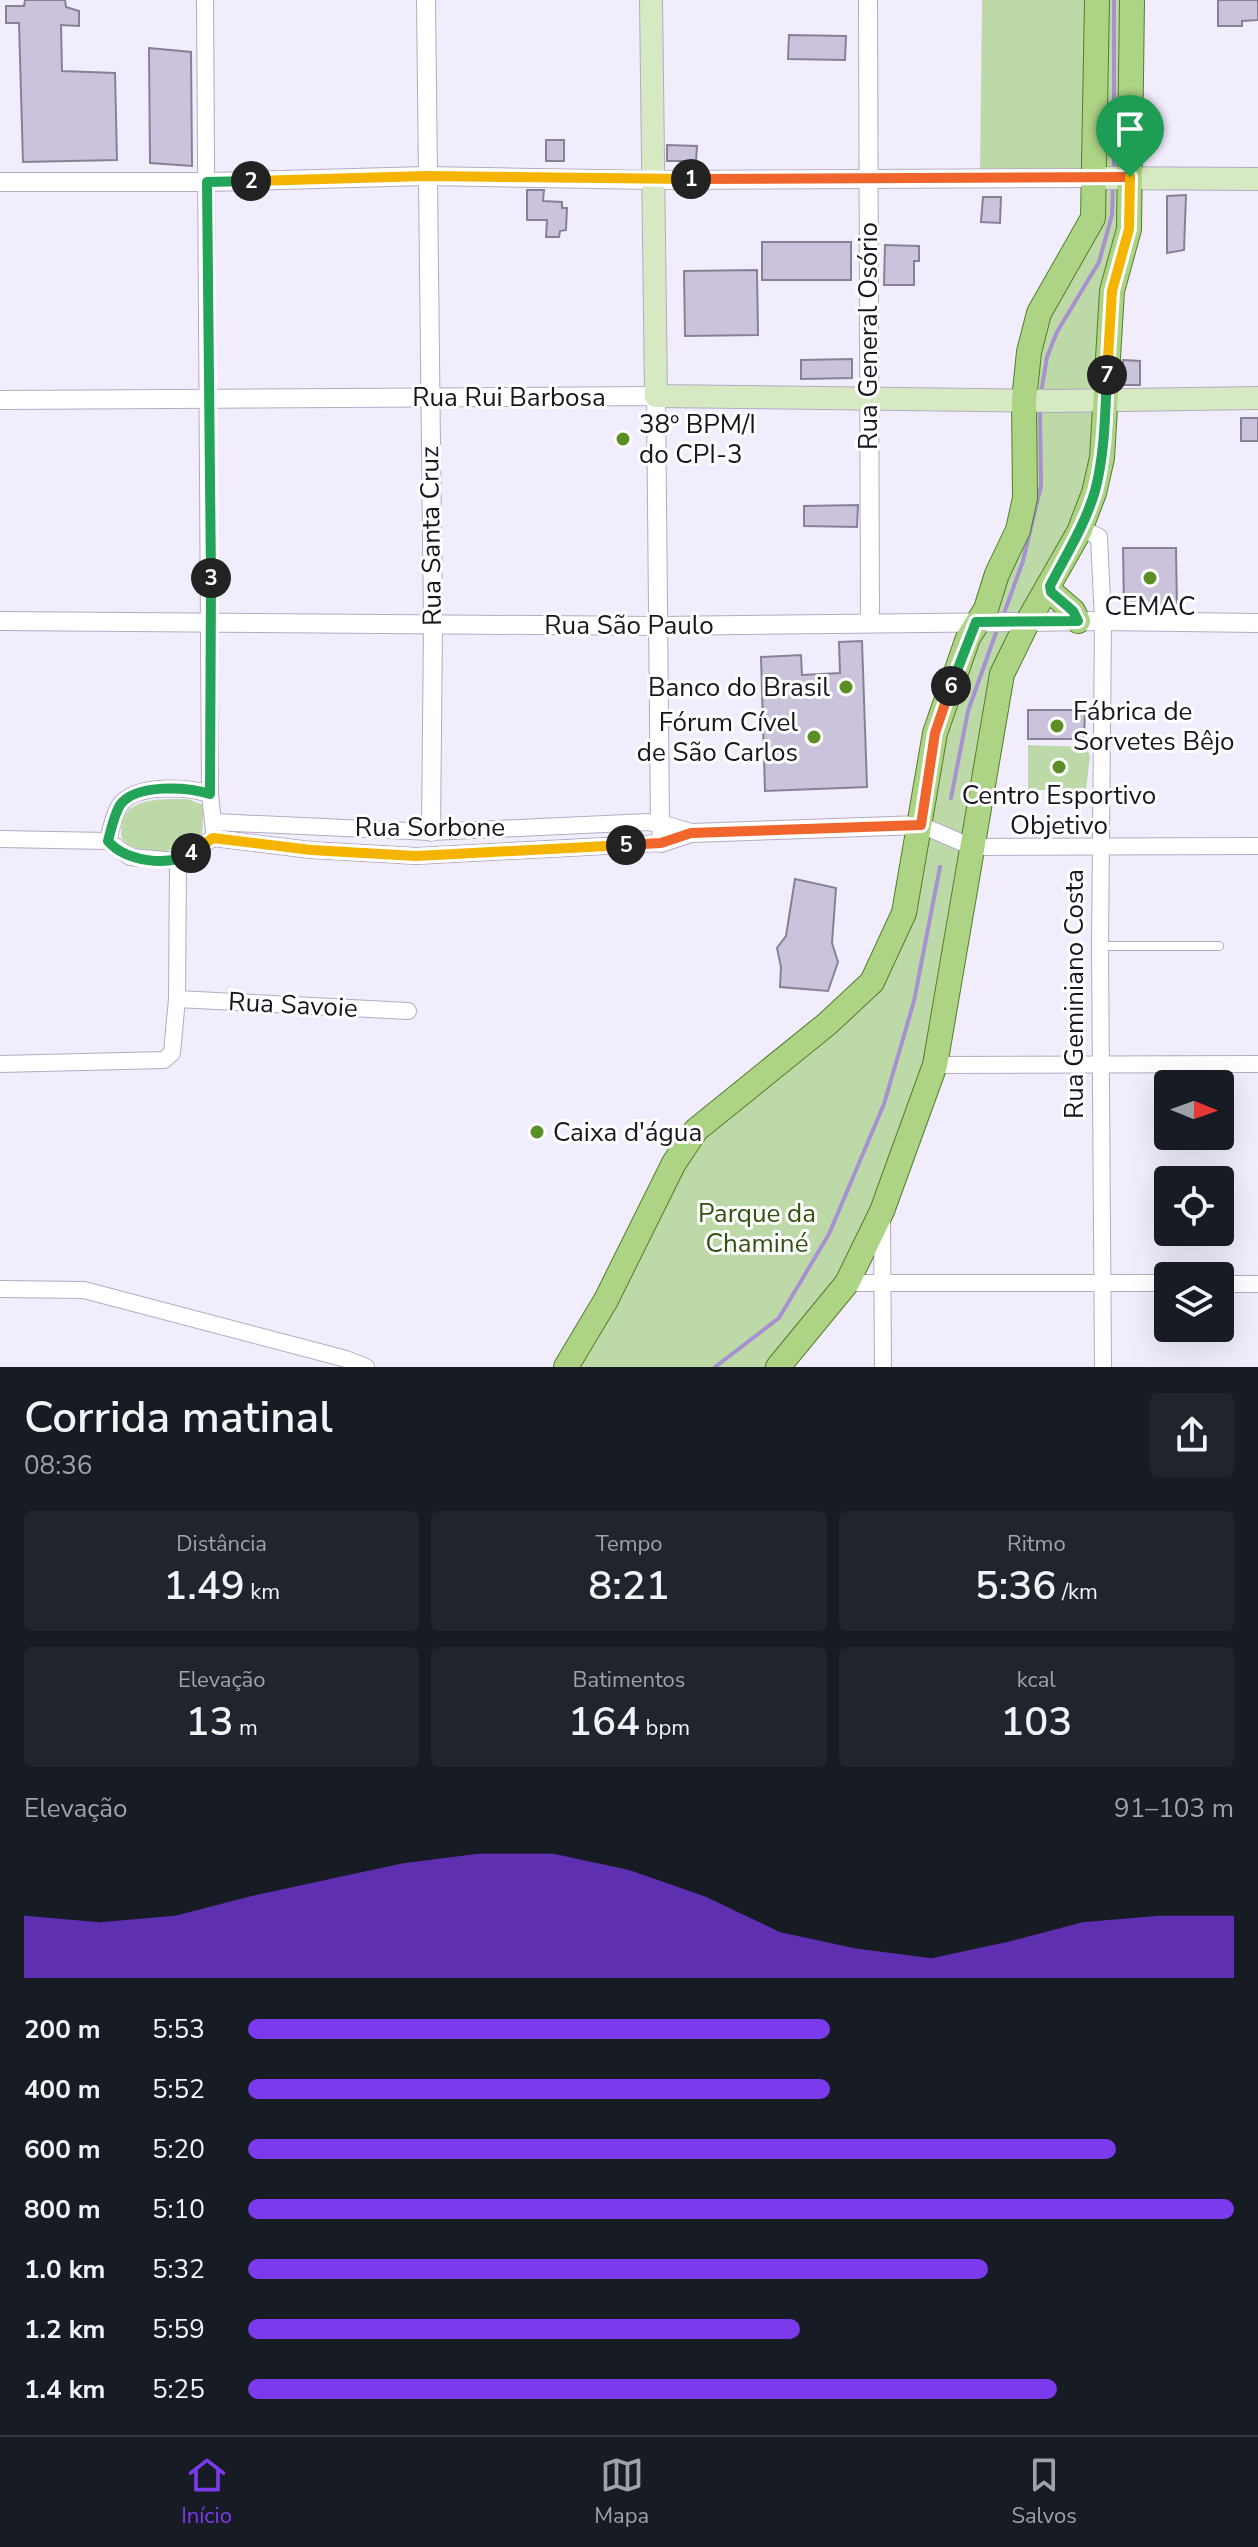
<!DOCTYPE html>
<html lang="pt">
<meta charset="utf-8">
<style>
body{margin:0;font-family:"Nunito Sans",sans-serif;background:#20242c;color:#f1f3f6;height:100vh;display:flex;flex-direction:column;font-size:30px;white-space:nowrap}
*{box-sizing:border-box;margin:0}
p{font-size:26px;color:#9ea1a6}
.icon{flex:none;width:44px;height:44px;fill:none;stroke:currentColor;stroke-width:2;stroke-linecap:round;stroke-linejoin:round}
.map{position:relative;height:1367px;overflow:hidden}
.sheet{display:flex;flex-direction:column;background:#171b24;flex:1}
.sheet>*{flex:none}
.needle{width:52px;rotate:91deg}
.tools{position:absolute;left:1154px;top:1070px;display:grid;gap:16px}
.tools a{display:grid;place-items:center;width:80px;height:80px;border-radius:8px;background:#171b24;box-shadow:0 8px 32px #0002;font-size:40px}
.pin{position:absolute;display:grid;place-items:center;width:68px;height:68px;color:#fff;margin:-82px -34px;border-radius:50% 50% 50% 0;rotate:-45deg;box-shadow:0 0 8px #0007}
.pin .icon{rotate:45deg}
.km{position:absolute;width:40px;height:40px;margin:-20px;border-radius:50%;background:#222;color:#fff;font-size:22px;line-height:40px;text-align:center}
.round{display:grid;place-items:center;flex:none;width:84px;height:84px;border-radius:8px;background:#20242c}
.overview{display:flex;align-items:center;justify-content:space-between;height:136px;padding:0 24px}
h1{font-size:44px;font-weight:600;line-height:60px}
.stats{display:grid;grid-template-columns:repeat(3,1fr);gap:12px;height:136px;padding:8px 24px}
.stats div{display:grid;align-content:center;border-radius:8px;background:#20242c;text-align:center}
.stats b{font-size:40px;font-weight:600}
.stats small{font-size:22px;font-weight:400}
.stats p{font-size:22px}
.chart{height:224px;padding:16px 24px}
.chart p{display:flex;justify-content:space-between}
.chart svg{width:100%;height:144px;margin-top:8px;fill:#7c3aed;opacity:.7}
ul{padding:0 24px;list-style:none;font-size:26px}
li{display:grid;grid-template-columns:128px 96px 1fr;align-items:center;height:60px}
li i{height:20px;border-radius:10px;background:#7c3aed}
.tab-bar{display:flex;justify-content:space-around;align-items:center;height:112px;border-top:2px solid #363941;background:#171b24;font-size:22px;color:#9ea1a6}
.tab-bar a{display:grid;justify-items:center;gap:4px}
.tab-bar .on{color:#7c3aed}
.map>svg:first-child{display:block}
</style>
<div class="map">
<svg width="1258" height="1367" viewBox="0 0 1258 1367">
<rect width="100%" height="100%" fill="#f2edfc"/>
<g fill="#bdd9a8">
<polygon points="982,0 1090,0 1086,168 980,170"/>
<polygon points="1097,0 1132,0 1102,458 1002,674 935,1065 882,1211 778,1367 566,1367 656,1196 732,1099 890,949 935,733 1018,530 1029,352 1093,218"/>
<polygon points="1028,745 1086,747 1090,756 1086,790 1028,790"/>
<path d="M187,799L204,805L202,834C181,851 143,862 122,839C115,797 157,799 187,799Z"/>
</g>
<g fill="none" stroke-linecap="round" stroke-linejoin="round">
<g stroke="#a791d1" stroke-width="4">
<polyline points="1114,169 1114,0"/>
<polyline points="1041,393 1047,357 1057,332 1099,262 1112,215 1113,186"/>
<polyline points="1003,616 1023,561 1041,486 1040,410"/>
<polyline points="951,798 968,711 998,627"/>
<polyline points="715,1367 779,1318 829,1234 884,1104 914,1001 940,867"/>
</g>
</g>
<g fill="#cbc3dc" stroke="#888098" stroke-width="2">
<polygon points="25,0 65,0 66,7 79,11 79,26 61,25 62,71 115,73 117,160 23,162 19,23 6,23 6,6 24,6"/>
<polygon points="1218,0 1258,0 1258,20 1242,21 1242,26 1218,26"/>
<polygon points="789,35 846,36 845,60 788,59"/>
<polygon points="149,48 191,52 192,166 150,163"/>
<rect x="546" y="140" width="18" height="21"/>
<polygon points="667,145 697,146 696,161 667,161"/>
<polygon points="527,190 544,190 543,201 562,202 562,208 567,208 566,230 560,231 559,237 546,237 547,220 527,220"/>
<polygon points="1186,195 1184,250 1167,253 1167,196"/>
<polygon points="983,197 1001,197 1000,223 981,222"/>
<rect x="762" y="242" width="89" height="38"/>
<polygon points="885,245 919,246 919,261 914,261 914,285 884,285"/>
<polygon points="757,270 758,335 685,336 684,271"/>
<polygon points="852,359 852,378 801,379 801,360"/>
<polygon points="1123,360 1140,361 1140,385 1121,385"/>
<rect x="1241" y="418" width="17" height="23"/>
<polygon points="858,505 857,527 804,526 804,506"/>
<polygon points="1123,548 1176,548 1177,610 1124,608"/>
<polygon points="862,641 867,787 765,791 761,657 801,655 802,675 840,673 839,642"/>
<polygon points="1028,710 1085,710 1084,739 1028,739"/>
<polygon points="795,879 836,888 832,943 838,962 828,991 780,987 781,967 777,948 786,936"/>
</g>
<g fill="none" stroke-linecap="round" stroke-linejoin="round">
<defs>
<polyline id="service" points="1100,946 1219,946"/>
<g id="minor">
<polyline points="205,0 210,794"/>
<polyline points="1079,532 1085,530 1099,537 1103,621 1100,946 1103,1367"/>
<polyline points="921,825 972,847 1258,846"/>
<polyline points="213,838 311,850 416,856 661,843 660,824 648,822 431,832 215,822"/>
<polyline points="0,839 108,841"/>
<path d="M108,841C111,830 113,815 120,805C136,783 188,787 210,794L214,831"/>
<polyline points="108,841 130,857 178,861 213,838"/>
<polyline points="177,999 408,1011"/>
<polyline points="0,1064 164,1060 172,1053 177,999 178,861"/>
<polyline points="935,1065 1258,1064"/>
<polyline points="882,1217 883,1367"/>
<polyline points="847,1283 1168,1283"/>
<polyline points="1220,1284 1258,1284"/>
<polyline points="0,1289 84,1290 346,1359 366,1367"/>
</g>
<g id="tertiary">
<polyline points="426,0 433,625 431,832"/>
<polyline points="868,0 870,623"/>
<polyline points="0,182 207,182 426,176 653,180 1095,178"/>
<polyline points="0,400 656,396 660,824 691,833"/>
<polyline points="0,621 658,626 1103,621 1258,623"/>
<polyline points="661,843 691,833 921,825"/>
</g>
<g id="secondary">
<polyline points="651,0 656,396 1056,401 1258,398"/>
<polyline points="1095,178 1258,179"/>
</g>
<g id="primary">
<polyline points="1050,586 1051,592 1073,611 1078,621"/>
<polyline points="566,1367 606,1300 674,1163 696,1130 827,1024 872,982 904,913 935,733 968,638 986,609 997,574 1018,530 1025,498 1024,400 1029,352 1039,313 1093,218 1097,0"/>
<polyline points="778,1367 847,1283 882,1211 935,1065 1002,674 1027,623 1079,532 1094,493 1102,458 1112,291 1129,229 1132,0"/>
</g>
</defs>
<use href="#service" stroke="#b3abc4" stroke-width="10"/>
<use href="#minor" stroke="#b3abc4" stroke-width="18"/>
<use href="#tertiary" stroke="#b3abc4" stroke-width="20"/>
<use href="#secondary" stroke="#b3abc4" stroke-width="24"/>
<use href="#primary" stroke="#557d2b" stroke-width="26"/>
<use href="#service" stroke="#fff" stroke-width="8"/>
<use href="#minor" stroke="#fff" stroke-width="16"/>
<use href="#tertiary" stroke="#fff" stroke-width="18"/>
<use href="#secondary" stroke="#d6e9c2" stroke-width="22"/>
<use href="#primary" stroke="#add384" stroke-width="24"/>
</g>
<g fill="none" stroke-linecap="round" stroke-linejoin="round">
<defs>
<polyline id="split-1" points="691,179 1130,177"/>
<polyline id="split-2" points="251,181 426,176 691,179"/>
<polyline id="split-3" points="211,578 207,182 251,181"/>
<path id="split-4" d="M191,853C169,867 126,862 108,841C111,830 114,815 120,805C136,783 188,787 210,794L211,578"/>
<polyline id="split-5" points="191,853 213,838 311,850 416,856 626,845"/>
<polyline id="split-6" points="626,845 661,843 691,833 921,825 935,733 951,686"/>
<path id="split-7" d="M951,686L976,622L1078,621L1073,611L1051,592L1050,586C1066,555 1085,525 1095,491C1105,453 1105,414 1107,375"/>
<polyline id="split-8" points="1107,375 1112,291 1129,229 1130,177"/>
</defs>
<use href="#split-1" stroke="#fff" stroke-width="16"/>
<use href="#split-2" stroke="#fff" stroke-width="16"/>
<use href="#split-3" stroke="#fff" stroke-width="16"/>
<use href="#split-4" stroke="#fff" stroke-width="16"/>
<use href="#split-5" stroke="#fff" stroke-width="16"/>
<use href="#split-6" stroke="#fff" stroke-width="16"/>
<use href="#split-7" stroke="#fff" stroke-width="16"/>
<use href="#split-8" stroke="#fff" stroke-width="16"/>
<use href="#split-1" stroke="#f0652b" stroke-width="10"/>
<use href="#split-2" stroke="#f5b400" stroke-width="10"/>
<use href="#split-3" stroke="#22a559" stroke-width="10"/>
<use href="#split-4" stroke="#22a559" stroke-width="10"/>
<use href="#split-5" stroke="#f5b400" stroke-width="10"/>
<use href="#split-6" stroke="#f0652b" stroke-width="10"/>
<use href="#split-7" stroke="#22a559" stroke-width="10"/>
<use href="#split-8" stroke="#f5b400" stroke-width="10"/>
</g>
<g fill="#5c8e26" stroke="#fff" stroke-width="3">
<circle cx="623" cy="439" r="8"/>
<circle cx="1150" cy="578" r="8"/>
<circle cx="846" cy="687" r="8"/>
<circle cx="1057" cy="726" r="8"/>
<circle cx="814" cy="737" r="8"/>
<circle cx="1059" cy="767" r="8"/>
<circle cx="537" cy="1132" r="8"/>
</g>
<g text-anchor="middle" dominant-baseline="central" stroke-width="6" stroke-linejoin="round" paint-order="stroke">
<g font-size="26" fill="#18161e" stroke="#fff">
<text transform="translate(868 336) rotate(-90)">Rua General Osório</text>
<text x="509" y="397">Rua Rui Barbosa</text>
<text transform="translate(431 536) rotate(-91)">Rua Santa Cruz</text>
<text x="629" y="625">Rua São Paulo</text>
<text x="430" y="827">Rua Sorbone</text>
<text transform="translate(1074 994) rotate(-90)">Rua Geminiano Costa</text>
<text transform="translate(293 1005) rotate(3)">Rua Savoie</text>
</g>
<g font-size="26" fill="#18161e" stroke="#fff" text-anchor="start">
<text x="639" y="424">38º BPM/I<tspan x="639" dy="30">do CPI-3</tspan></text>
<text x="1150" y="606" text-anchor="middle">CEMAC</text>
<text x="830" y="687" text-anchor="end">Banco do Brasil</text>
<text x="1073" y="711">Fábrica de<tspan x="1073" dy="30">Sorvetes Bêjo</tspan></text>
<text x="798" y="722" text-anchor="end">Fórum Cível<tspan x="798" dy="30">de São Carlos</tspan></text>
<text x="1059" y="795" text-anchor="middle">Centro Esportivo<tspan x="1059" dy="30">Objetivo</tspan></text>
<text x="553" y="1132">Caixa d'água</text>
</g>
<g font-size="26" fill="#335210" stroke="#fff">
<text x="757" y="1213">Parque da<tspan x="757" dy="30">Chaminé</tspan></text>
</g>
</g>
</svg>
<div class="tools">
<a><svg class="needle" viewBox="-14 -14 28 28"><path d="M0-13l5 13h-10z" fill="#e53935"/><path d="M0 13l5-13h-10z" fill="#9ea1a6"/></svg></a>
<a><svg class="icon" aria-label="locate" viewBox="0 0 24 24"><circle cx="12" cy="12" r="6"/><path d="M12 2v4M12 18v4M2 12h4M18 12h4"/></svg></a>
<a><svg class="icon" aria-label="layers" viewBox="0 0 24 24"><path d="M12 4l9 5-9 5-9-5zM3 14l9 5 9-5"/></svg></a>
</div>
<div class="pin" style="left:1130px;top:177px;background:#1e9e55"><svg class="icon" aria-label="arrive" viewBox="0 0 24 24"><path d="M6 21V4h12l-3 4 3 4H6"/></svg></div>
<b class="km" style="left:691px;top:179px">1</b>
<b class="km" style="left:251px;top:181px">2</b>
<b class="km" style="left:211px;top:578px">3</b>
<b class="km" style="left:191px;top:853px">4</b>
<b class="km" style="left:626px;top:845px">5</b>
<b class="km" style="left:951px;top:686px">6</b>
<b class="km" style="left:1107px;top:375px">7</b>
</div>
<section class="sheet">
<div class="overview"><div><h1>Corrida matinal</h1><p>08:36</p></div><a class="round"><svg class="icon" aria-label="share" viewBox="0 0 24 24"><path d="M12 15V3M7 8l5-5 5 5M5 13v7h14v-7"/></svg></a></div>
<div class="stats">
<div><p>Distância</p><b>1.49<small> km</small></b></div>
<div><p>Tempo</p><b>8:21</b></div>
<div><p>Ritmo</p><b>5:36<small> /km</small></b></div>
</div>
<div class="stats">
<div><p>Elevação</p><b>13<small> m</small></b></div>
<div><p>Batimentos</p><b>164<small> bpm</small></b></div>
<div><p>kcal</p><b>103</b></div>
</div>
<div class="chart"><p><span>Elevação</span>91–103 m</p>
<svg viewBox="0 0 160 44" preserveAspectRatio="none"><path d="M0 44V25L10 27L20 25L30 19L40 14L50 9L60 6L70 6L80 11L90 19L100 30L110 35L120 38L130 33L140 27L150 25L160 25V44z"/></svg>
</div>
<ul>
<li><b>200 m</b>5:53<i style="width:59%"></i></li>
<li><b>400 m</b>5:52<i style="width:59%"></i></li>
<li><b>600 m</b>5:20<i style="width:88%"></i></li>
<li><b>800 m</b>5:10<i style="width:100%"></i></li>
<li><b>1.0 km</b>5:32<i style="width:75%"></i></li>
<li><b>1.2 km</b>5:59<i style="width:56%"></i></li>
<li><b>1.4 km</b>5:25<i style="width:82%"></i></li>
</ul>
</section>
<nav class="tab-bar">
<a class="on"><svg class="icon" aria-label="home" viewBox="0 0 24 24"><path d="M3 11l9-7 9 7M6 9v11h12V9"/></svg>Início</a>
<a><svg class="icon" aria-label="map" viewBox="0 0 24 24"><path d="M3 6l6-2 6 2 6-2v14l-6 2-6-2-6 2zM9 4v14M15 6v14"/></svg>Mapa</a>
<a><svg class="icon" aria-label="saved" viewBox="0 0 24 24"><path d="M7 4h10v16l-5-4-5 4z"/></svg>Salvos</a>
</nav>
